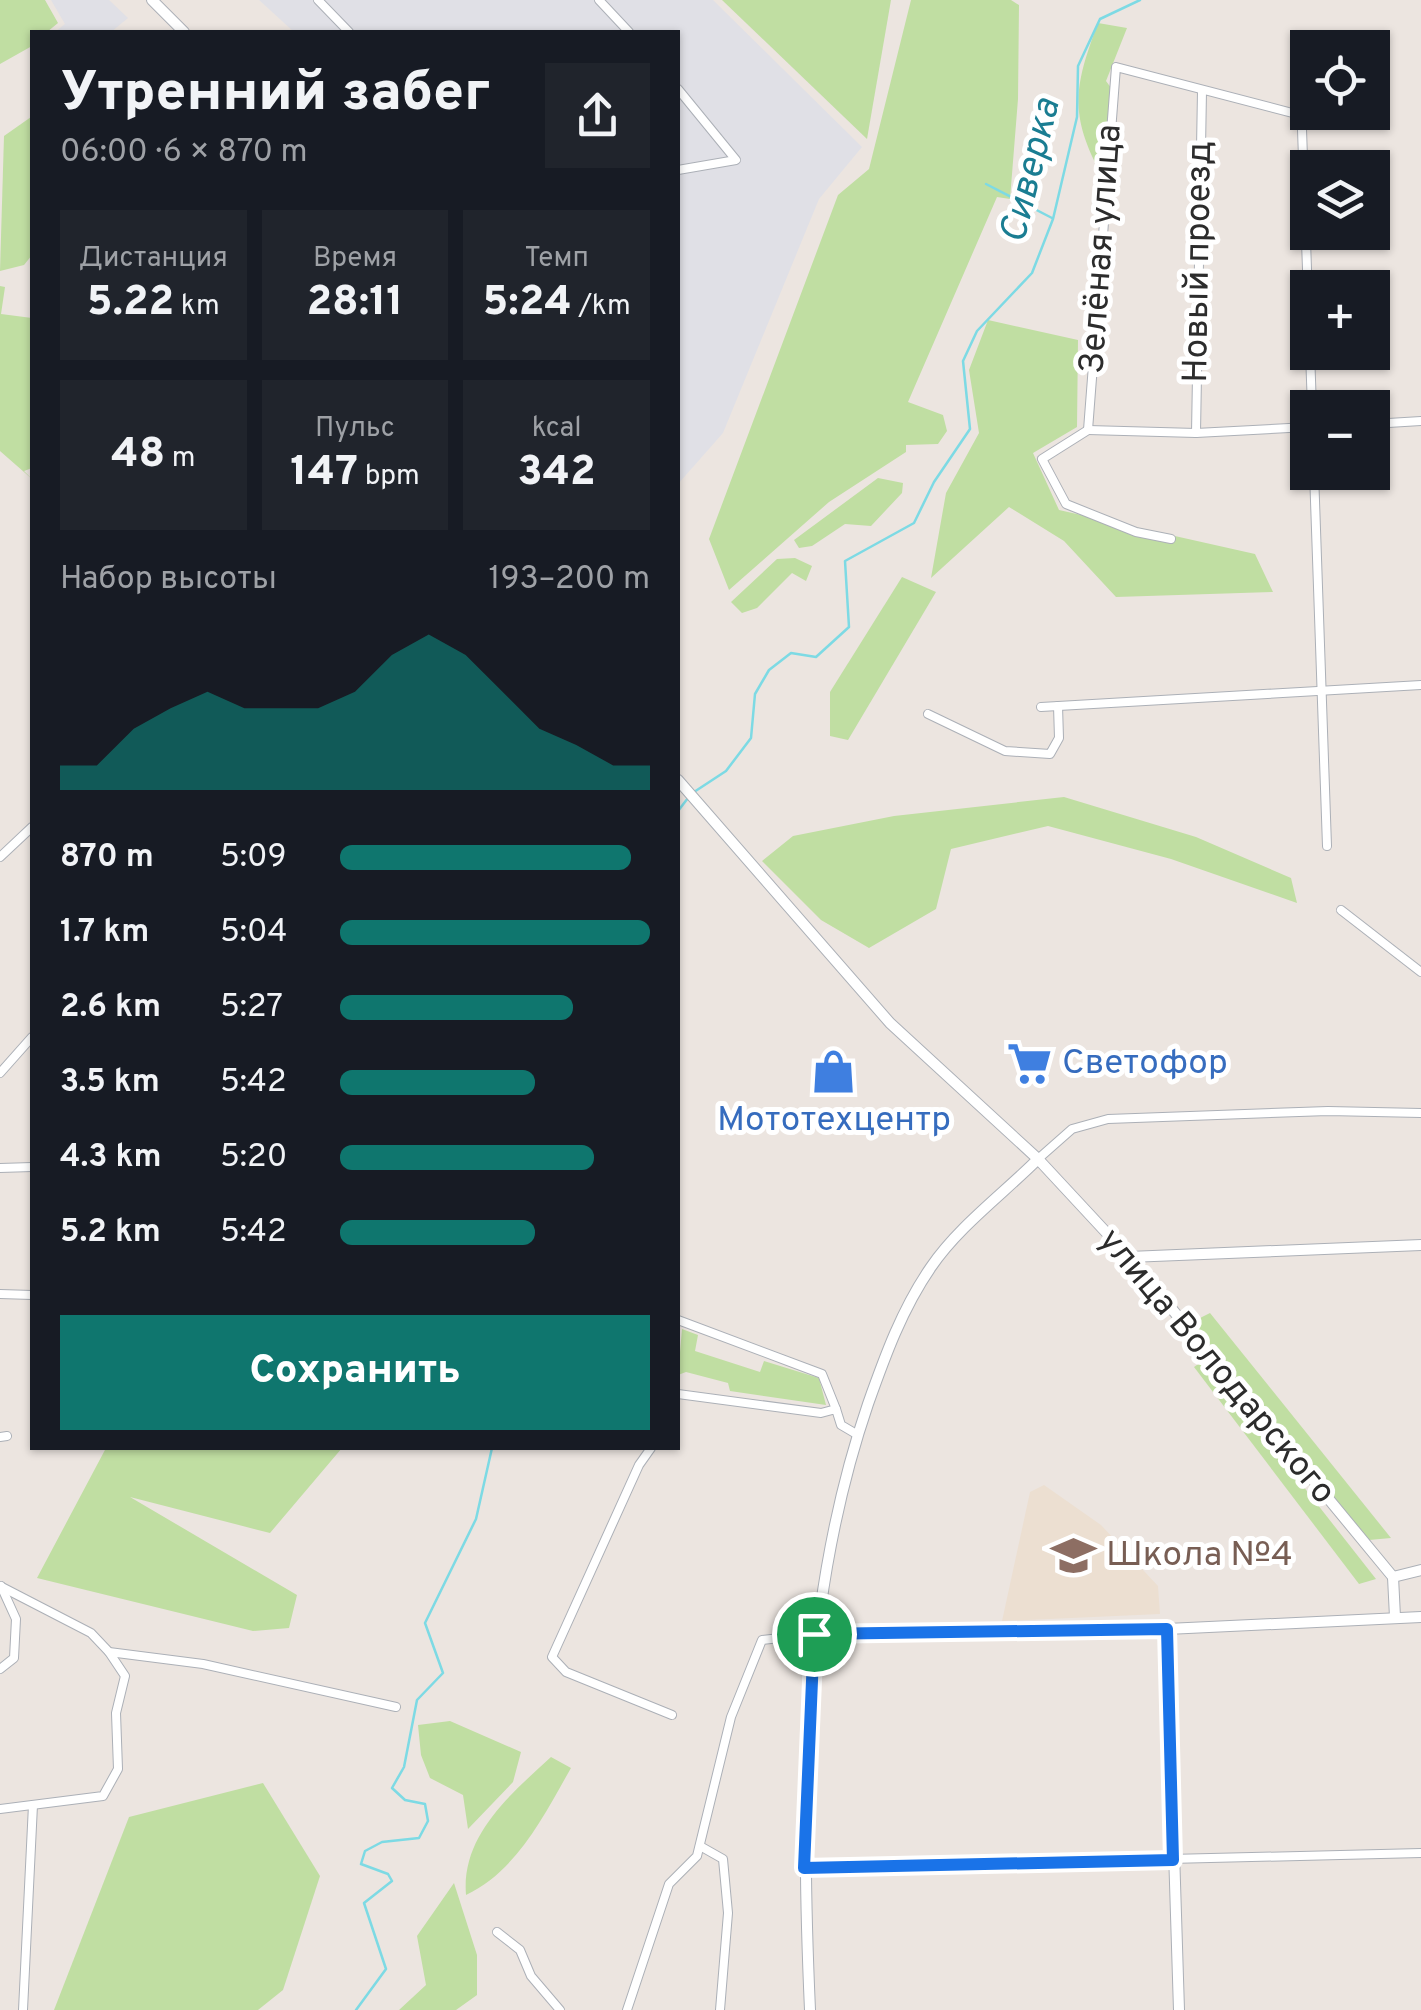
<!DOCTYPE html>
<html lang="ru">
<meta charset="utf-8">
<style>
body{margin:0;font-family:Overpass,sans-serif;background:#20242c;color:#f1f3f6;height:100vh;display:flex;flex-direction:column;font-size:38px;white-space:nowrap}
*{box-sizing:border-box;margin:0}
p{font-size:32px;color:#9ea1a6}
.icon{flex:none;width:55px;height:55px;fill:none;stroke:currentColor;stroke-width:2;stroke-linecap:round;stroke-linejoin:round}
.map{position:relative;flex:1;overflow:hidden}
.details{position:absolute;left:30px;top:30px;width:650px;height:1420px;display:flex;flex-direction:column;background:#171b24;border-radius:0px;box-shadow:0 2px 8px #0004}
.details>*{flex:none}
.fabs{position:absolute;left:1290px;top:30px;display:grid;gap:20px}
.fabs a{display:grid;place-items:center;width:100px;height:100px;border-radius:0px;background:#171b24;box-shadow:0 2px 8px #0004;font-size:50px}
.pin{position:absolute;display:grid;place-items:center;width:85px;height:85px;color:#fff;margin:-42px;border:5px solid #fff;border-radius:50%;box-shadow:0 2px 10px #0007}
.round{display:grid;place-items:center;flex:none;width:105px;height:105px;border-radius:0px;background:#20242c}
.headline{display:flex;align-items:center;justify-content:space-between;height:170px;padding:0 30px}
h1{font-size:55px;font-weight:800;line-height:75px}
.stats{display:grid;grid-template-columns:repeat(3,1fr);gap:15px;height:170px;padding:10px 30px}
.stats div{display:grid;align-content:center;border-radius:0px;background:#20242c;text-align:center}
.stats b{font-size:42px;font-weight:800}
.stats small{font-size:28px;font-weight:400}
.stats p{font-size:28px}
.chart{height:280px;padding:20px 30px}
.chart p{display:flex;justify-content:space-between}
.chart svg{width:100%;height:180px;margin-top:10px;fill:#0f766e;opacity:.7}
.action{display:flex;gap:20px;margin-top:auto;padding:20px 30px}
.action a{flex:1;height:115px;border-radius:0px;background:#0f766e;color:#fff;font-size:40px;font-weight:800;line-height:115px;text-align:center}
ul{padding:0 30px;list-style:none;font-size:32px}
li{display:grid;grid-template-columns:160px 120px 1fr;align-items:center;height:75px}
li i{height:25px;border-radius:12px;background:#0f766e}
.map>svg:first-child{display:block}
</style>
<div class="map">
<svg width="1421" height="2010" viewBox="0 0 1421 2010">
<rect width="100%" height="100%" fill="#ece5e0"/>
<g fill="#e0e0e6">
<polygon points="51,0 109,0 128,18 111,32 55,32 65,24"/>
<polygon points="259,0 713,0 862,147 819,199 723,433 678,484 678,32 294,32"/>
</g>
<polygon fill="#ecdfd1" points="1044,1485 1101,1525 1158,1586 1160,1614 1002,1621 1030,1492"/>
<g fill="#c0dea2">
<polygon points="0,0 45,0 58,23 47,32 32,32 32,46 0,64"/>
<polygon points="722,0 891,0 867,139"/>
<polygon points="911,0 1011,0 1019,5 1018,99 1010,199 997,197 908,402 943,415 947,431 938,444 906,445 906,452 829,502 729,590 709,539 838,195 869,169"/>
<path d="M1098,23L1127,28L1106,81L1117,96L1114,160L1099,170C1068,111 1076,82 1098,23Z"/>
<polygon points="31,117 32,255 24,265 0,271 4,136"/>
<polygon points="0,286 5,287 1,314 32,318 32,468 24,471 32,479 0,451"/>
<polygon points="988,320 1078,340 1077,427 1033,453 1059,510 1255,554 1273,592 1116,597 1064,541 1009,507 931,578 946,493 979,433 969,370"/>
<polygon points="878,478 903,483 902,493 871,526 845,524 812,546 799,548 794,540"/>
<polygon points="795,558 812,566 806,581 792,573 757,608 742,613 731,602 777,559"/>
<polygon points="902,577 936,592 848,740 830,736 830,692"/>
<polygon points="1064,797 1196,837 1291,878 1297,903 1171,859 1048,826 951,849 936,909 869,948 821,920 762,861 793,836 894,816"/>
<polygon points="1210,1313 1391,1538 1369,1540 1192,1322"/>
<polygon points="682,1329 698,1335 695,1351 760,1372 764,1361 819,1378 826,1405 730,1391 728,1383 686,1372 678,1375"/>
<polygon points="1204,1360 1376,1579 1359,1584 1194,1367"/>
<polygon points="106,1448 342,1448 270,1533 130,1497 297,1595 289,1628 253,1631 37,1578"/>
<polygon points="450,1721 521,1752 513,1782 468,1829 463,1795 430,1778 421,1755 418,1725"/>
<path d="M551,1757L571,1768C544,1815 517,1871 466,1895C461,1835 511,1794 551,1757Z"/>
<polygon points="263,1783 320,1876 283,1990 258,2010 54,2010 129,1817"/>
<polygon points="454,1883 477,1955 477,1995 456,2010 399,2010 426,1985 417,1936"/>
</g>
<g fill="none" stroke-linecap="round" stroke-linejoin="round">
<g stroke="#7ddae4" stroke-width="2.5">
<polyline points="986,184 1052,218"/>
<polyline points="694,792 726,771 751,738 755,694 769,670 791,653 816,657 849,627 845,561 914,523 934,482 970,429 963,361 977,331 1032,273 1053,219 1077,117 1078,66 1100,19 1140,0"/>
<polyline points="678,811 688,798"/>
<polyline points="356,2010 386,1969 364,1903 392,1881 388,1874 361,1864 365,1851 382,1842 419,1838 428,1821 425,1804 405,1800 392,1788 404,1767 417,1700 443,1673 425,1623 476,1519 492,1448"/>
</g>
<defs>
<g id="street">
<polyline points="318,0 349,32"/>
<polyline points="599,0 629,32"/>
<polyline points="1299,46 1308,297"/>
<polyline points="678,89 736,160 678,170"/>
<polyline points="1310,352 1312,408"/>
<polyline points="1372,424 1421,421"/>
<polyline points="1088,430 1116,67 1300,115"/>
<polyline points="1088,430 1196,433 1308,427"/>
<polyline points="1088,430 1042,459 1066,504 1136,532 1171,539"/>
<polyline points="1196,433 1202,91"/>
<polyline points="1314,472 1327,846"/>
<polyline points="1041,707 1421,685"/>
<polyline points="928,714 1005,751 1050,754 1059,738 1058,706"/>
<polyline points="0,857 32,827"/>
<polyline points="1341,910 1421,972"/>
<polyline points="0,1073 32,1037"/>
<polyline points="1038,1159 1072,1129 1108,1119 1328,1111 1421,1113"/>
<polyline points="0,1168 32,1167"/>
<polyline points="0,1294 32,1295"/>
<polyline points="678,1320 822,1374 836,1409"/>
<polyline points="678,1394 821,1413 836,1409 841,1425 858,1435"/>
<polyline points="0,1437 7,1436"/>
<polyline points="651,1448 639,1465 552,1657 566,1672 672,1715"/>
<polyline points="0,1586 91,1633 109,1652 203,1664 396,1707"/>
<polyline points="0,1669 14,1658 16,1619 1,1586"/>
<polyline points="0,1809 103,1796 118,1769 116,1713 125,1676 109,1652"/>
<polyline points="700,1846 723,1859 728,1913 720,2010"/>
<polyline points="804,1868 1421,1853"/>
<polyline points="497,1932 520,1950 531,1976 560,2010"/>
<polyline points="23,2010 33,1805"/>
<polyline points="627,2010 669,1884 697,1856 731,1717 762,1640 814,1634 1167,1629"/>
</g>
<g id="secondary">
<polyline points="152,0 184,32"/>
<polyline points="678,780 890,1023 1038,1159 1129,1257 1393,1577"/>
<polyline points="1129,1257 1421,1245"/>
<polyline points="1393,1577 1395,1617"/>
<polyline points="1393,1577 1421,1570"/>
<path d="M810,2010C801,1805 801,1600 868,1404C885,1356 902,1309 931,1267C958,1227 1004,1193 1038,1159"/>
<polyline points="1179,2010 1167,1629 1421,1617"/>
</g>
</defs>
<use href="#street" stroke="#acb0b7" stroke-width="10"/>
<use href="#secondary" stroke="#acb0b7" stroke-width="12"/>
<use href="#street" stroke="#fff" stroke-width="8"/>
<use href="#secondary" stroke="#fff" stroke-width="10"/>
</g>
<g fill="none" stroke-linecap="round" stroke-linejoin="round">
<defs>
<polygon id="route" points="1167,1629 1173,1860 804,1868 814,1634"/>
</defs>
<use href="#route" stroke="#fff" stroke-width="20"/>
<use href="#route" stroke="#1a73e8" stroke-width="12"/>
</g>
<defs>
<symbol id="supermarket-bare" viewBox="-9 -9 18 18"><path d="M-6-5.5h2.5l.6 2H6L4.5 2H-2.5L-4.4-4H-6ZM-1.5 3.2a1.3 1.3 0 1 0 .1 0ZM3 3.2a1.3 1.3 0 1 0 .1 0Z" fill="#3f7fe0" stroke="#fff" stroke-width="2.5" paint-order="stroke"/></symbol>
<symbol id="shop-bare" viewBox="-9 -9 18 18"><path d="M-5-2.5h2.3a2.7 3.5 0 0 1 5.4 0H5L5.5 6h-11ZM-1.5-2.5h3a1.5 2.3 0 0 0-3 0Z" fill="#3f7fe0" stroke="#fff" stroke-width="2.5" paint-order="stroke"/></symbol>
<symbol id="school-bare" viewBox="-9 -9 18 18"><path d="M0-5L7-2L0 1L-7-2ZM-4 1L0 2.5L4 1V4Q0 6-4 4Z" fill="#8d6e63" stroke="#fff" stroke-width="2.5" paint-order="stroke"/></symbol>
</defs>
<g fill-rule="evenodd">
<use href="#supermarket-bare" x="998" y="1032" width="63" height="63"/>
<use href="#shop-bare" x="802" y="1040" width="63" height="63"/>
<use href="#school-bare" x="1042" y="1524" width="63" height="63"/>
</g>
<g text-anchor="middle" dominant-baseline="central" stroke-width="10" stroke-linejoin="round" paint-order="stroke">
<g font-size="35" fill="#2c2c2c" stroke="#fff">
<text transform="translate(1102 249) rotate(-86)">Зелёная улица</text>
<text transform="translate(1199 262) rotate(-89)">Новый проезд</text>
<text transform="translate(1216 1367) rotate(50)">улица Володарского</text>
</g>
<g font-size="35" fill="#366cbe" stroke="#fff" text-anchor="start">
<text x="1062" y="1064">Светофор</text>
<text x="834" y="1121" text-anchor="middle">Мототехцентр</text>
</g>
<g font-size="35" fill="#785e54" stroke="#fff" text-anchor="start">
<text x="1106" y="1556">Школа №4</text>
</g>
<g font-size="38" font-style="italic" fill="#1a7d92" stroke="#fff">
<text transform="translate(1032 171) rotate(-76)">Сиверка</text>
</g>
</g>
</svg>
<div class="fabs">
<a><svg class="icon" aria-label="locate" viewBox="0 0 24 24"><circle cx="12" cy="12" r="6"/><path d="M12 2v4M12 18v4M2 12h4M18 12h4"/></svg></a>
<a><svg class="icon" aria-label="layers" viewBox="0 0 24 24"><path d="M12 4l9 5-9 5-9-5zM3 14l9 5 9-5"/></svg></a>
<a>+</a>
<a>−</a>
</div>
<div class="pin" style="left:814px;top:1634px;background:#1e9e55"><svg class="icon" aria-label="arrive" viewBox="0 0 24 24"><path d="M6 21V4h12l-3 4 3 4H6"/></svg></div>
<section class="details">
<div class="headline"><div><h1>Утренний забег</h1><p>06:00 · 6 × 870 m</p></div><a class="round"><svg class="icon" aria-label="share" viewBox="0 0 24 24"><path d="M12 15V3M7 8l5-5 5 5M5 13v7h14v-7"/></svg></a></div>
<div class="stats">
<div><p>Дистанция</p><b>5.22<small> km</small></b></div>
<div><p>Время</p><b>28:11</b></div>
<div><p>Темп</p><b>5:24<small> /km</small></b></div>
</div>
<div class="stats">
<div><b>48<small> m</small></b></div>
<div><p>Пульс</p><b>147<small> bpm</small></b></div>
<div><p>kcal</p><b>342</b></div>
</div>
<div class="chart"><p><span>Набор высоты</span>193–200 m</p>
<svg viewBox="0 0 160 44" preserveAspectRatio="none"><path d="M0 44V38L10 38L20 29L30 24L40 20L50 24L60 24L70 24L80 20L90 11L100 6L110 11L120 20L130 29L140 33L150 38L160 38V44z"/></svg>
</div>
<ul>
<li><b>870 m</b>5:09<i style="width:94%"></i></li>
<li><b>1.7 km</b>5:04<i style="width:100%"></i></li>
<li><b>2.6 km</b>5:27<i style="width:75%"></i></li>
<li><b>3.5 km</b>5:42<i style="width:63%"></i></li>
<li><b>4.3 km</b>5:20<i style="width:82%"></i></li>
<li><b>5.2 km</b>5:42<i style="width:63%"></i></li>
</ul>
<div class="action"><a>Сохранить</a></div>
</section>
</div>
